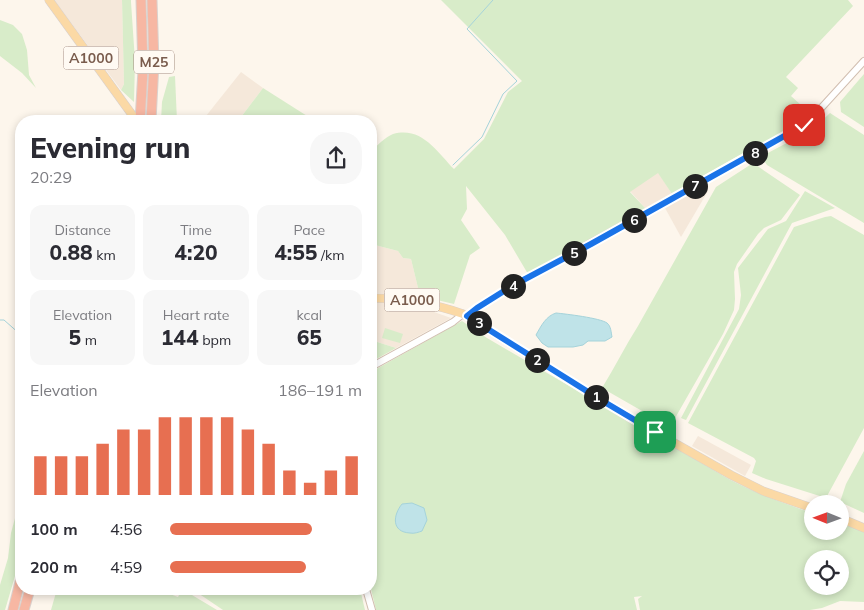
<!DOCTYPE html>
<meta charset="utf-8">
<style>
body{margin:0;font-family:Mulish,sans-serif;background:#f7f7f7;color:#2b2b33;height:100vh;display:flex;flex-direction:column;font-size:19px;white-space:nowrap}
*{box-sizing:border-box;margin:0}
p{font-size:16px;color:#7c7c81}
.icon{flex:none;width:28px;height:28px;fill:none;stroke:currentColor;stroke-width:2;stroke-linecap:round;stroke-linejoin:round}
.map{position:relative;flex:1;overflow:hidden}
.details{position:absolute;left:15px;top:115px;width:362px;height:480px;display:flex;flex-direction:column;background:#fff;border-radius:20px;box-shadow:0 2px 8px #0003}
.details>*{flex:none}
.needle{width:32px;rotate:271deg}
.fabs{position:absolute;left:804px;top:495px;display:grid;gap:10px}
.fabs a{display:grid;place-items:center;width:45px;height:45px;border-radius:50%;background:#fff;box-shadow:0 2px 8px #0003;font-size:25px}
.pin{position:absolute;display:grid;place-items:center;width:42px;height:42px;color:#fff;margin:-21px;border-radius:10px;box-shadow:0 2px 8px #0006}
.km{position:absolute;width:25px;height:25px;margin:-12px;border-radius:50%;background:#222;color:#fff;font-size:14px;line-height:25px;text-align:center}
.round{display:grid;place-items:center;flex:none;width:52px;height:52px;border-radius:20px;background:#f7f7f7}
.headline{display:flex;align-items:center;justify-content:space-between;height:85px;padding:0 15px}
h1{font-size:28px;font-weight:800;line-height:38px}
.stats{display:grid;grid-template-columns:repeat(3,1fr);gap:8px;height:85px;padding:5px 15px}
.stats div{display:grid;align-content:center;border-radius:12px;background:#f7f7f7;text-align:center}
.stats b{font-size:21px;font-weight:800}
.stats small{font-size:14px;font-weight:400}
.stats p{font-size:14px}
.chart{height:140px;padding:10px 15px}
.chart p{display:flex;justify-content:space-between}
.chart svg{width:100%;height:90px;margin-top:5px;stroke:#e76f51;stroke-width:6}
ul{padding:0 15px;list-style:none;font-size:16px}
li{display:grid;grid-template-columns:80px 60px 1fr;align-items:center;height:38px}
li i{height:12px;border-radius:6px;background:#e76f51}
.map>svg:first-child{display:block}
</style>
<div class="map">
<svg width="864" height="610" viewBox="0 0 864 610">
<rect width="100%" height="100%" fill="#fdf6ec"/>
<g fill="#f5e8da">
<polygon points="54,0 122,0 124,84 121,90"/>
<polygon points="241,72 263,88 238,121 202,121"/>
<polygon points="658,172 672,194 646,209 630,191"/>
<polygon points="705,185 708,191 681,237 665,208"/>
<polygon points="371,244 398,251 403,258 411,259 420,296 386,290 385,294 371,293"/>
<polygon points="371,301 417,306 451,318 396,348 371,340"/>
<polygon points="698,436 751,465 745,476 692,446"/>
</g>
<g fill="#d8ecc9" fill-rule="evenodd">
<polygon points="122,0 131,0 131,2 135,61 134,102 121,90 124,84"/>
<path d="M441,0H848L853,6L786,77L798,88L791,96L811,114L804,122L752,148L672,194L658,173L630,192L646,209L591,241L528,274L505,235L466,186L467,209L461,220L480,248L470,255L454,304L420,296L411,259L403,258L398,251L371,244V151C377,146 385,137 393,134C422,126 437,152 454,169L484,139L508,92L522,81Z"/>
<polygon points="0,20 13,25 22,34 27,50 29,75 36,88 22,73 0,56"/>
<polygon points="864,74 864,127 841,112 840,102"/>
<polygon points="175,76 177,121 161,121 162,102 169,77"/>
<polygon points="263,88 315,121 238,121"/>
<polygon points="830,113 864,135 864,223 767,165 763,159 766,154 813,129"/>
<path d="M753,163L800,195L781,220L764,228L758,234L737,264L734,272L735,299L734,310L723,334L670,427L602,388C615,367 625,346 638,326L716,187Z"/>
<polygon points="805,191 835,208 792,223 686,420 681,418 739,309 741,295 738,268 768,229 786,221"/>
<polygon points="831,216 864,235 864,428 826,498 766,479 752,473 756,461 754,458 688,423 794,227 825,217"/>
<path d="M462,321L487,338L727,478C755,493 783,503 812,513V531H840V522L864,531V602L840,601L822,608L810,610H640L638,599L642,596L634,597L637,610H376L371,589V372ZM812,559H840V586H812Z"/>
<polygon points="385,328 403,334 400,343 382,338"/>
<polygon points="371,340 396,348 371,362"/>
<polygon points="864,451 864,513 840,502 846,484"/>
<polygon points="21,496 21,541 16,557 15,576 5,610 0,610 0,585 8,558 11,533"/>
<polygon points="57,589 156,589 178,597 182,589 217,610 51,610"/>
<polygon points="192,589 360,589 365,610 223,610"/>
</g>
<g fill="#bfe3e8" stroke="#a5d3da">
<path d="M556,313C566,314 600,318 607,323C611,326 611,332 612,337L605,341H588L583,345L573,347H548L542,343L536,335C541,326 546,316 556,313Z"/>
<path d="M412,503L424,508L427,520L422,531C419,532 414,534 410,533C391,532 393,515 402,504Z"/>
</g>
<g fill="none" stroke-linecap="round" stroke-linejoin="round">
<g stroke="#a5d3da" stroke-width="1">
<polyline points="453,165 482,137 503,94 517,81 467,29 493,0"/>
<polyline points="0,320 4,320 21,335"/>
</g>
<defs>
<g id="minor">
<polyline points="467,316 477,308 512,286 798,129 813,117 864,61"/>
<polyline points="371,367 453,322 463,314"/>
<polyline points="366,589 372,610"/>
</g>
<g id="major">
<polyline points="49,0 133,116"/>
<path d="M371,298C403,299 433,303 463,314L625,415L731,475L763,491L812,508"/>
<polyline points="840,518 864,528"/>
</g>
<g id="highway">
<polyline points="140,121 143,70 141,0"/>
<polyline points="151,121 154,63 152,0"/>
<polyline points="13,610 21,578"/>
<polyline points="24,610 30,589"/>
</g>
</defs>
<use href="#minor" stroke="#d1beb0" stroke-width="8"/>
<use href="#major" stroke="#dad1cd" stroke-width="9"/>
<use href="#highway" stroke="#dad1cd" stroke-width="11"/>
<use href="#minor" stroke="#fff" stroke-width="6"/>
<use href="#major" stroke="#fbd9a5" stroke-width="8"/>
<use href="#highway" stroke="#f7b7a3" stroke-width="9"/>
</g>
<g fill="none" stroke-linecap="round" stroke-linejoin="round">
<defs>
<polyline id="route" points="655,432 601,400 467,316 477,308 512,286 591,244 804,125"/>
</defs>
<use href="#route" stroke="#fff" stroke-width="10"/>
<use href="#route" stroke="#1a73e8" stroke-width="6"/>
</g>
<g text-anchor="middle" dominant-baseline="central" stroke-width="4" stroke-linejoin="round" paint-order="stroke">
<g fill="#fffaf3" stroke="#a28b7f" stroke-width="1">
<rect x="63.5" y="46.5" width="55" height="23" rx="4"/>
<rect x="134" y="50.5" width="40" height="23" rx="4"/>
<rect x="384.5" y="288.5" width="55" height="23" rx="4"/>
</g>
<g font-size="14" font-weight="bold" fill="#7a5c4d">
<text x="91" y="58">A1000</text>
<text x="154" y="62">M25</text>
<text x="412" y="300">A1000</text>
</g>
</g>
</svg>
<div class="fabs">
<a><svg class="needle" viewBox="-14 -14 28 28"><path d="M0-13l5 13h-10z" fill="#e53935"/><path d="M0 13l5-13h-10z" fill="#7c7c81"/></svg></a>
<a><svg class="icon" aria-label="locate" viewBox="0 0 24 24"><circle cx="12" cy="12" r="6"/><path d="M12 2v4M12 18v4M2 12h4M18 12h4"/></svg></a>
</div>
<div class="pin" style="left:655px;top:432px;background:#1e9e55"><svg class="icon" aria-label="arrive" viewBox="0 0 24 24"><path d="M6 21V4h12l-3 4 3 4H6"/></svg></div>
<div class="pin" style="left:804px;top:125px;background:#d93025"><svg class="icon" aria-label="check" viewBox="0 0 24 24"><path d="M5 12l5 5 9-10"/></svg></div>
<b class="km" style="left:596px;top:397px">1</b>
<b class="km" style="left:537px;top:360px">2</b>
<b class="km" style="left:479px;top:323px">3</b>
<b class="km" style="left:513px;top:286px">4</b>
<b class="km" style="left:574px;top:253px">5</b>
<b class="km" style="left:634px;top:220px">6</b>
<b class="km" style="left:695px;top:186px">7</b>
<b class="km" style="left:755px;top:153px">8</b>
<section class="details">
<div class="headline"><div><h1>Evening run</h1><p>20:29</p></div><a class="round"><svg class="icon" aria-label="share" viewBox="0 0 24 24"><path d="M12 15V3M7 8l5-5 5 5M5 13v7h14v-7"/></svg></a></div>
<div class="stats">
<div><p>Distance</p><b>0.88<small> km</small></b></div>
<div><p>Time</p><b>4:20</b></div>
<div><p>Pace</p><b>4:55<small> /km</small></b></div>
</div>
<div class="stats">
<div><p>Elevation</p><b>5<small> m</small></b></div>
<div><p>Heart rate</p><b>144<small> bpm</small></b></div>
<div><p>kcal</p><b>65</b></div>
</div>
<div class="chart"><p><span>Elevation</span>186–191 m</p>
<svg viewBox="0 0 160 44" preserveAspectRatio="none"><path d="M5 44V25M15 44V25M25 44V25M35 44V19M45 44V12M55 44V12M65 44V6M75 44V6M85 44V6M95 44V6M105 44V12M115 44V19M125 44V32M135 44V38M145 44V32M155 44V25"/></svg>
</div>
<ul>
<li><b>100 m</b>4:56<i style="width:74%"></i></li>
<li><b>200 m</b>4:59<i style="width:71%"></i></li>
</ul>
</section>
</div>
